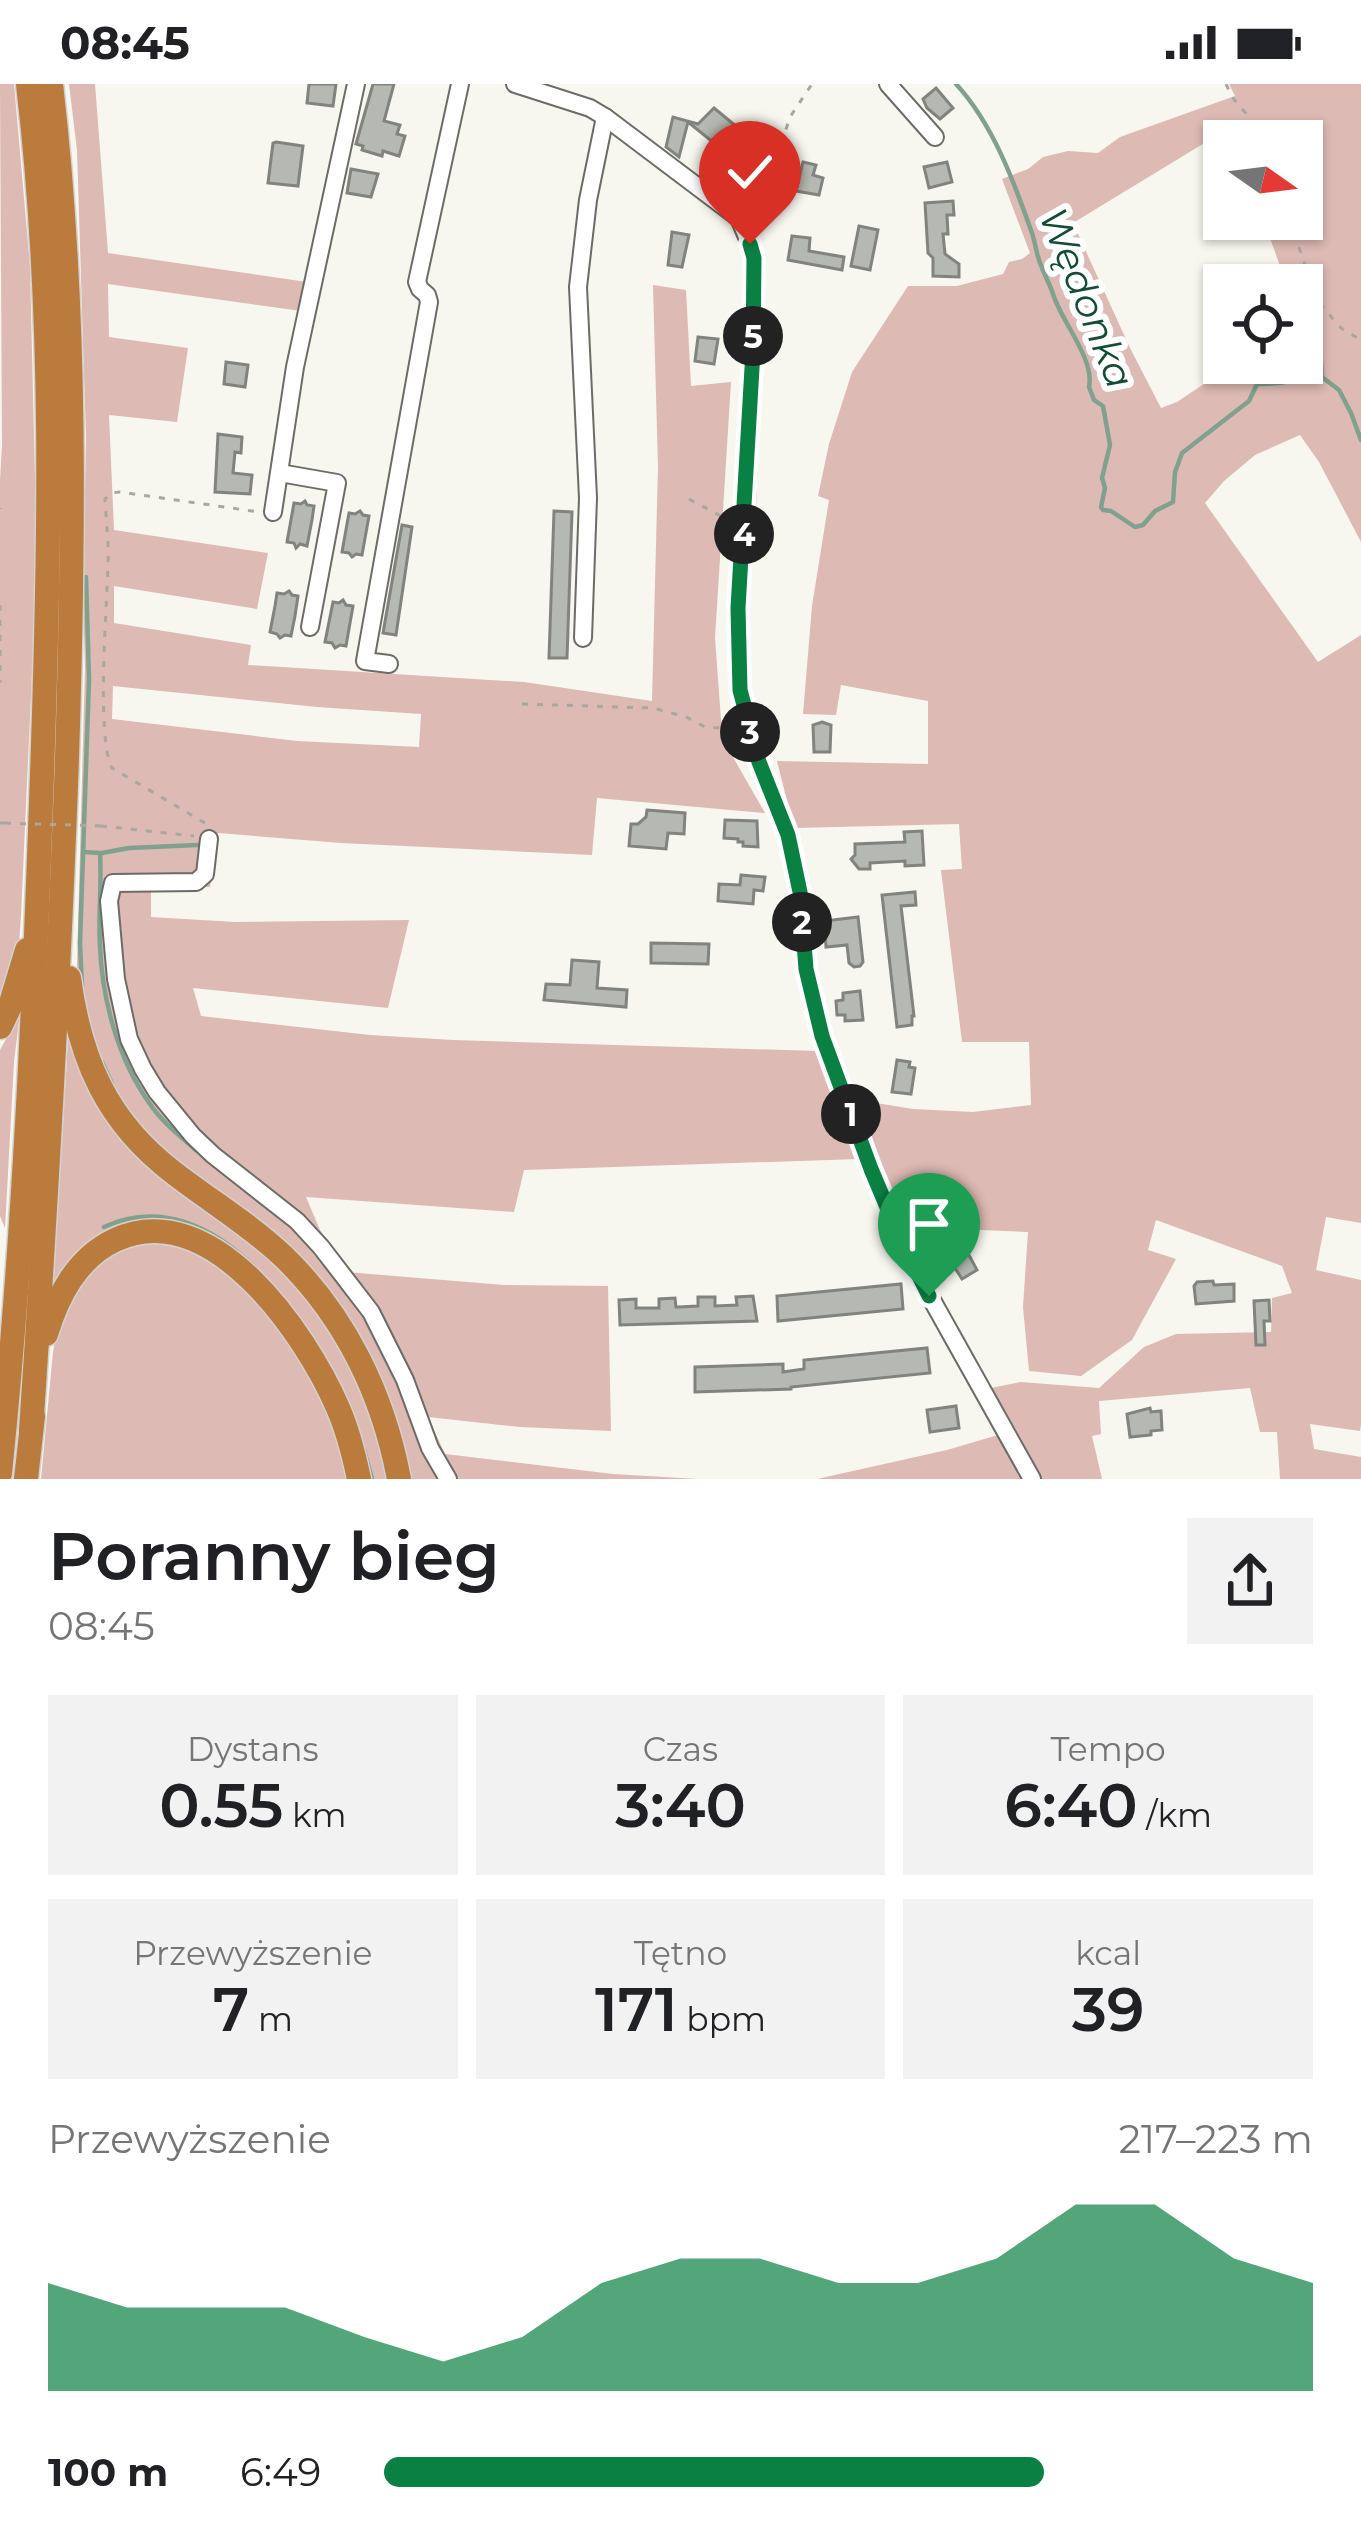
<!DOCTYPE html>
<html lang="pl">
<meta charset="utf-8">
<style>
body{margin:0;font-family:Montserrat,sans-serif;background:#f2f2f2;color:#202124;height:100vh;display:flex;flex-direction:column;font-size:45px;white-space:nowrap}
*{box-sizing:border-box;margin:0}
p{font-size:39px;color:#757577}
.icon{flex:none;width:66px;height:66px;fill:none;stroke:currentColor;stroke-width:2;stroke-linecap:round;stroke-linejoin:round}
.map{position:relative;height:1395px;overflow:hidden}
.drawer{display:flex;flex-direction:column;background:#fff;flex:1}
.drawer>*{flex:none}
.needle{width:78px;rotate:104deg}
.buttons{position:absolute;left:1203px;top:36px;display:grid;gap:24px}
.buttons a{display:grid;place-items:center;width:120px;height:120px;border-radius:0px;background:#fff;box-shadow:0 3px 9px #0004;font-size:60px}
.pin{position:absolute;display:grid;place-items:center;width:102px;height:102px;color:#fff;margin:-123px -51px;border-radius:50% 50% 50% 0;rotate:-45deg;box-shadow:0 0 12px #0007}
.pin .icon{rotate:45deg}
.km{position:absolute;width:60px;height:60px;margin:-30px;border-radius:50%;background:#222;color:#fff;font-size:33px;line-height:60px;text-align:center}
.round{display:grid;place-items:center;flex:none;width:126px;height:126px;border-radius:0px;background:#f2f2f2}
.summary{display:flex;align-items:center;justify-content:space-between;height:204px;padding:0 48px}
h1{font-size:66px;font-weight:600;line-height:90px}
.stats{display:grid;grid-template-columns:repeat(3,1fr);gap:18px;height:204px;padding:12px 48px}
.stats div{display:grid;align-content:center;border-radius:0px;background:#f2f2f2;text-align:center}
.stats b{font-size:60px;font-weight:600}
.stats small{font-size:33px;font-weight:400}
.stats p{font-size:33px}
.chart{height:336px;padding:24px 48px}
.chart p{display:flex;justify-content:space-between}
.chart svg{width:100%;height:216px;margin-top:12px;fill:#0b8043;opacity:.7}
ul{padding:0 48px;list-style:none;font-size:39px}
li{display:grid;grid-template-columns:192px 144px 1fr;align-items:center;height:90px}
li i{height:30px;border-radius:15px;background:#0b8043}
.status{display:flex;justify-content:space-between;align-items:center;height:84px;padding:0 60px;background:#fff;direction:ltr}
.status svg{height:33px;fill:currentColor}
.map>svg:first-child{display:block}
</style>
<div class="status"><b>08:45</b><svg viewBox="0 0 49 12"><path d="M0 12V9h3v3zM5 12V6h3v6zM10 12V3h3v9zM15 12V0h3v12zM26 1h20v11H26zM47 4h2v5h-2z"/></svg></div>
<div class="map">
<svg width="1361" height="1395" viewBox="0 0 1361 1395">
<rect width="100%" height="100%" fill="#f7f6ef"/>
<g fill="#ddbab3" fill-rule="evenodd">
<polygon points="0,0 14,0 30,182 37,480 21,831 19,861 0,929 0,396 2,362"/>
<path d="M69,0H95L108,169L307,198L301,227L108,200L109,253L188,264L177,338L109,331L114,446L268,469L257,525L114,502V539L251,561L248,581L524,598L652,617L658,383L653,201L686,206L691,302L731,298L715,554L721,636L730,668L765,729L597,714L592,771L341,759L218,749L210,803L151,804V833L235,838L409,836L388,924L193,904L201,932L370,951L453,956L817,967L859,1075L524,1086L514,1128L306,1113L320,1146L346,1188L504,1201L608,1202L611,1347L520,1343L428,1333L445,1370L613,1390L698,1395H406L363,1263L145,1054L106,1000L80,915L77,881L85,584L83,510L86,354L77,66ZM113,602L317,623L421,630L419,663L297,657L112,635Z"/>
<path d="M1229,0H1361V458L1319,378L1300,351L1255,371L1224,397L1205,419L1318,578L1361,551V1139L1326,1133L1316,1186L1361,1196V1341L1360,1347L1310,1340L1314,1365L1361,1373V1395H1280L1277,1348H1260L1250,1304L1099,1317L1101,1350L1092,1352L1102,1395H1039L991,1304L1020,1298L1099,1304L1144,1263L1176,1250L1271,1248L1272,1214L1292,1209L1282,1182L1156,1136L1148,1166L1176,1175L1132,1256L1081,1292L1029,1287L1023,1223L1028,1148L904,1143L851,1015L913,1025L973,1028L1031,1021L1029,958H962L941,786L962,785L959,740L794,744L777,677L928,680V617L841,601L836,631L803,630L812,522L829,416L818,412L829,360L852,288L908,202H957L1003,190L1009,178L1022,175L1030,169L1002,95L1028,85L1043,73L1068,67L1098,69L1120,53L1235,12ZM1229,44L1235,57H1302V135H1263L1287,201H1302V279H1235L1177,318L1161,324L1130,264L1073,139Z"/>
<polygon points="20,929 14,978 5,1144 0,1132 0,966"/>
<polygon points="69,940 96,1011 282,1181 348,1269 392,1395 367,1395 308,1254 163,1139 53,1207"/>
<polygon points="126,1159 186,1159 251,1204 320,1299 353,1395 41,1395 53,1268 59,1236 79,1193"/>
<polygon points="998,1351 1023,1395 817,1395 947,1366"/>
</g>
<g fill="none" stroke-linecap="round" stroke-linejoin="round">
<g stroke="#80a18e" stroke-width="4.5">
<path d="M956,0C993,40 1014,98 1032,149C1035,158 1036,167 1039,176C1043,188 1049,198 1053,210C1061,237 1095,275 1089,303L1094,316L1103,322L1110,361L1102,394L1105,404L1101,423L1103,426L1111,427L1135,443L1143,441L1155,427L1173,418L1175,388L1182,369L1249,317L1257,300C1286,299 1293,301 1309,275L1316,272L1321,277L1322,293L1339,306L1351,329L1361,356"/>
<path d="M84,768L100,769C102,800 98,831 100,862C102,915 118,976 150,1020C162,1038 180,1052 196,1066"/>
<polyline points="102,769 129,764 198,761"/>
<polyline points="82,903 80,859 89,596 86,493"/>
<polyline points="102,978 112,1000"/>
<path d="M104,1143C161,1117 213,1143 254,1183"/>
<polyline points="364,1366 372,1395"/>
</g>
</g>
<g fill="#b6b8b2" stroke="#81847e" stroke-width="3">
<polygon points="309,0 336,0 333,22 307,19"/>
<polygon points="373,0 394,0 384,37 400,41 397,50 405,52 399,72 383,67 382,72 362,66 363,62 356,60"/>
<polygon points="936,4 953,24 940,35 927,24 923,15"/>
<polygon points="714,24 737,43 724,59 732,65 720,81 706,70 714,59 688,38 679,73 666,63 673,33 698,40"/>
<polygon points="754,50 772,56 758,87 764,89 753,124 737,117 752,70 747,68"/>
<polygon points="276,58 303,62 298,102 268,99 273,59"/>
<polygon points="803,78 816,81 813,91 823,94 819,111 796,107"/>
<polygon points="947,78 952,98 929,104 924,83"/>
<polygon points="351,85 378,90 371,113 347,109"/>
<polygon points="953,117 954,131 947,131 948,150 943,150 945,170 959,180 959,193 933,192 933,174 928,169 925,119"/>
<polygon points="859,142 878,146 870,186 851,182"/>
<polygon points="672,148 689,151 682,183 668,181"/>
<polygon points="792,152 810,154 809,167 844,173 842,186 788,176"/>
<polygon points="698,253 718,255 714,280 695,277"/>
<polygon points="226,278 248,281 245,303 224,300"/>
<polygon points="218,350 242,353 241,369 235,368 233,389 252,391 250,410 215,408"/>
<polygon points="305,417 307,421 314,422 312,436 307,462 300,460 296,464 294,459 287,458 294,419 301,420"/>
<polygon points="360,427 363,431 369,432 362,471 356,470 352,473 349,469 342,468 349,429 355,430"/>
<polygon points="554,427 572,428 567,574 549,574"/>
<polygon points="402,441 412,443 396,551 383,549"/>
<polygon points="289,507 292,511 298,512 295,532 291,552 285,551 280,554 277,550 270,548 275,522 277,509 284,510"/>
<polygon points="343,516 346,521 353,522 346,562 340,561 335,564 332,559 325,558 333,518 339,519"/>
<polygon points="822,638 831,641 830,668 814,668 813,641"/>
<polygon points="647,726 685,729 684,750 668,749 666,765 629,762 631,740 638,740 646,733"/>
<polygon points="725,736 757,737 758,763 743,762 743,758 738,758 738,755 724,754"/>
<polygon points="922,747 924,781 905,782 905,777 870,779 870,785 859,785 851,775 855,771 855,760 905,758 904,748"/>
<polygon points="741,791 765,793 763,807 754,806 753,820 718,817 719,800 740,801"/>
<polygon points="915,808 916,821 901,822 914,932 912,932 912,941 897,943 882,811"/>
<polygon points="858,833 863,878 860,882 854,883 849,879 847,861 826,863 824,837"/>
<polygon points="651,859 709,860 708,880 651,879"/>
<polygon points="572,876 599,878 597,904 627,906 626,923 544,916 546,900 570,901"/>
<polygon points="860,907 863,936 845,937 845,931 837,931 836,917 843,916 843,909"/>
<polygon points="897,976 910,978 909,983 915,984 911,1010 892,1008"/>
<polygon points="963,1160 977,1186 962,1195 946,1170"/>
<polygon points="1213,1197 1214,1201 1234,1200 1234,1217 1196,1220 1194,1202 1197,1198"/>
<polygon points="901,1200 903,1225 778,1237 777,1212"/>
<polygon points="753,1212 757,1237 620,1241 619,1216 636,1215 636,1224 659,1224 659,1215 675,1214 676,1223 678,1223 698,1222 698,1213 715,1213 715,1222 737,1221 736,1213"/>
<polygon points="1269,1216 1270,1237 1264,1237 1265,1261 1256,1261 1254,1217"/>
<polygon points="927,1264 930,1289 791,1303 791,1305 695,1308 695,1283 783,1280 783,1288 804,1285 804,1276"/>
<polygon points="956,1322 959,1344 930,1348 927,1326"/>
<polygon points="1150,1324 1151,1328 1161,1327 1162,1346 1151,1347 1151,1351 1130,1353 1127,1330"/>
</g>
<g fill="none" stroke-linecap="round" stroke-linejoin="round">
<defs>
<g id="minor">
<polyline points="515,0 590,24 605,33 739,134 750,160 754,174 754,229 745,445 738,523 740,606 759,678 788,751 800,808 807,885 813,922 855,1042 900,1154 923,1200 1032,1395"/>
<polyline points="888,0 935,53"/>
<polyline points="280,389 337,399 310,543"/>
<polyline points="273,428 295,283 356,0"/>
<polyline points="583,554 588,414 578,203 588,116 605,33"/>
<polyline points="389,580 365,577 429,218 427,211 420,205 417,198 460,0"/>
<polyline points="209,755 205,790 196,798 113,799 109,817 116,895 129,955 143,985 157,1008 193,1052 213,1071 297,1137 321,1163 371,1228 405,1296 430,1364 448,1395"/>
</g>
<g id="highway">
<path d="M69,894C80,976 107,1038 174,1089C210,1117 249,1140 283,1172C345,1232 383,1310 399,1395"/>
<polyline points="0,943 10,922 27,866"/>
<path d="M46,1250C58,1211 77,1174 115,1156C212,1111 306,1250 338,1324C348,1347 354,1371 359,1395"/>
<path d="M31,1347C46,1122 59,898 67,674C74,450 77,223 51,0"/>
<path d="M0,1389C24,1157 34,924 42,690C50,461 55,229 28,0"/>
<polyline points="26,1395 33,1332"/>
</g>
</defs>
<use href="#minor" stroke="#6c6b65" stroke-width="20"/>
<use href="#highway" stroke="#d2d2d1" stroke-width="27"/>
<g stroke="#a8a7a2" stroke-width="3" stroke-dasharray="6 9" stroke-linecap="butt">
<polyline points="1226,0 1232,13 1250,34 1260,57"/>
<polyline points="758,131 790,33 812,0"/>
<polyline points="1289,135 1318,218 1341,244 1361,256"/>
<polyline points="689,415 730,437"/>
<polyline points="0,424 0,425"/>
<polyline points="0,521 0,599"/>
<polyline points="522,620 653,624 686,633 705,643 732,645"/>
<polyline points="0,739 5,739"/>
<path d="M205,739L112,684C96,652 107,523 108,480C109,459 106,437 105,415L111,409L120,408L259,428"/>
<polyline points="101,742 194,752"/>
</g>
<use href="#minor" stroke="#fff" stroke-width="16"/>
<use href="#highway" stroke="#bb7b3c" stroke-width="24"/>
<polyline stroke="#a8a7a2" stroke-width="3" stroke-dasharray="6 9" stroke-linecap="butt" points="5,739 101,742"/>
</g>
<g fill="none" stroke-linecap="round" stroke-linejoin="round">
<defs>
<polyline id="route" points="750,160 754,174 753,267 738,524 740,606 759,678 788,751 800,808 806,885 822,952 871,1085 900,1154 929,1212"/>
</defs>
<use href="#route" stroke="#fff" stroke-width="24"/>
<use href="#route" stroke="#0b8043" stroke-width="15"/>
</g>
<g text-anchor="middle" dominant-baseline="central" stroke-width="12" stroke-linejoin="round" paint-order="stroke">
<g font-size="39" font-style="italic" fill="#114d32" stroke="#fff">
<text transform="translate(1087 214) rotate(68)">Wędonka</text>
</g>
</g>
</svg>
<div class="buttons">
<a><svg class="needle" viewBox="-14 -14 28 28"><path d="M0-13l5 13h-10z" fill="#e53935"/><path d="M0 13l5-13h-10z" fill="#757577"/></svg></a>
<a><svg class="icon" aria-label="locate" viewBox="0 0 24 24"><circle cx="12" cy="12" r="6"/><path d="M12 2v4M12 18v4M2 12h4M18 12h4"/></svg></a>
</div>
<div class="pin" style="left:929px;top:1212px;background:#1e9e55"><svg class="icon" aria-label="arrive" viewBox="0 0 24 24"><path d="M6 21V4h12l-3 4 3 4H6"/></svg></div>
<div class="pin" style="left:750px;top:160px;background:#d93025"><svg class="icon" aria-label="check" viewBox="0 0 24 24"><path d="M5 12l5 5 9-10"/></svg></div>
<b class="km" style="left:851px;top:1030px">1</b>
<b class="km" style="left:802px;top:838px">2</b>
<b class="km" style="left:750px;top:648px">3</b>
<b class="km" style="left:744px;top:450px">4</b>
<b class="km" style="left:753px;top:252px">5</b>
</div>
<section class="drawer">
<div class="summary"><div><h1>Poranny bieg</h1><p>08:45</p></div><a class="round"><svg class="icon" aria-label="share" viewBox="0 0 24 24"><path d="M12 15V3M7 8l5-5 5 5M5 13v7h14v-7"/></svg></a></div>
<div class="stats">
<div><p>Dystans</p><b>0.55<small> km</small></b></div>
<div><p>Czas</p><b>3:40</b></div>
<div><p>Tempo</p><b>6:40<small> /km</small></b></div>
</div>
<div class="stats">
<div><p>Przewyższenie</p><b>7<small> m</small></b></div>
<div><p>Tętno</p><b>171<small> bpm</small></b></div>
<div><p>kcal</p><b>39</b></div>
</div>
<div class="chart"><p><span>Przewyższenie</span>217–223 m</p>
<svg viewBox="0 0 160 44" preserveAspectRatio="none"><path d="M0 44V22L10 27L20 27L30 27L40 33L50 38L60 33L70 22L80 17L90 17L100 22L110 22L120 17L130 6L140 6L150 17L160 22V44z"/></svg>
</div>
<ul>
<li><b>100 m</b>6:49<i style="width:71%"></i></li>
</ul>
</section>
